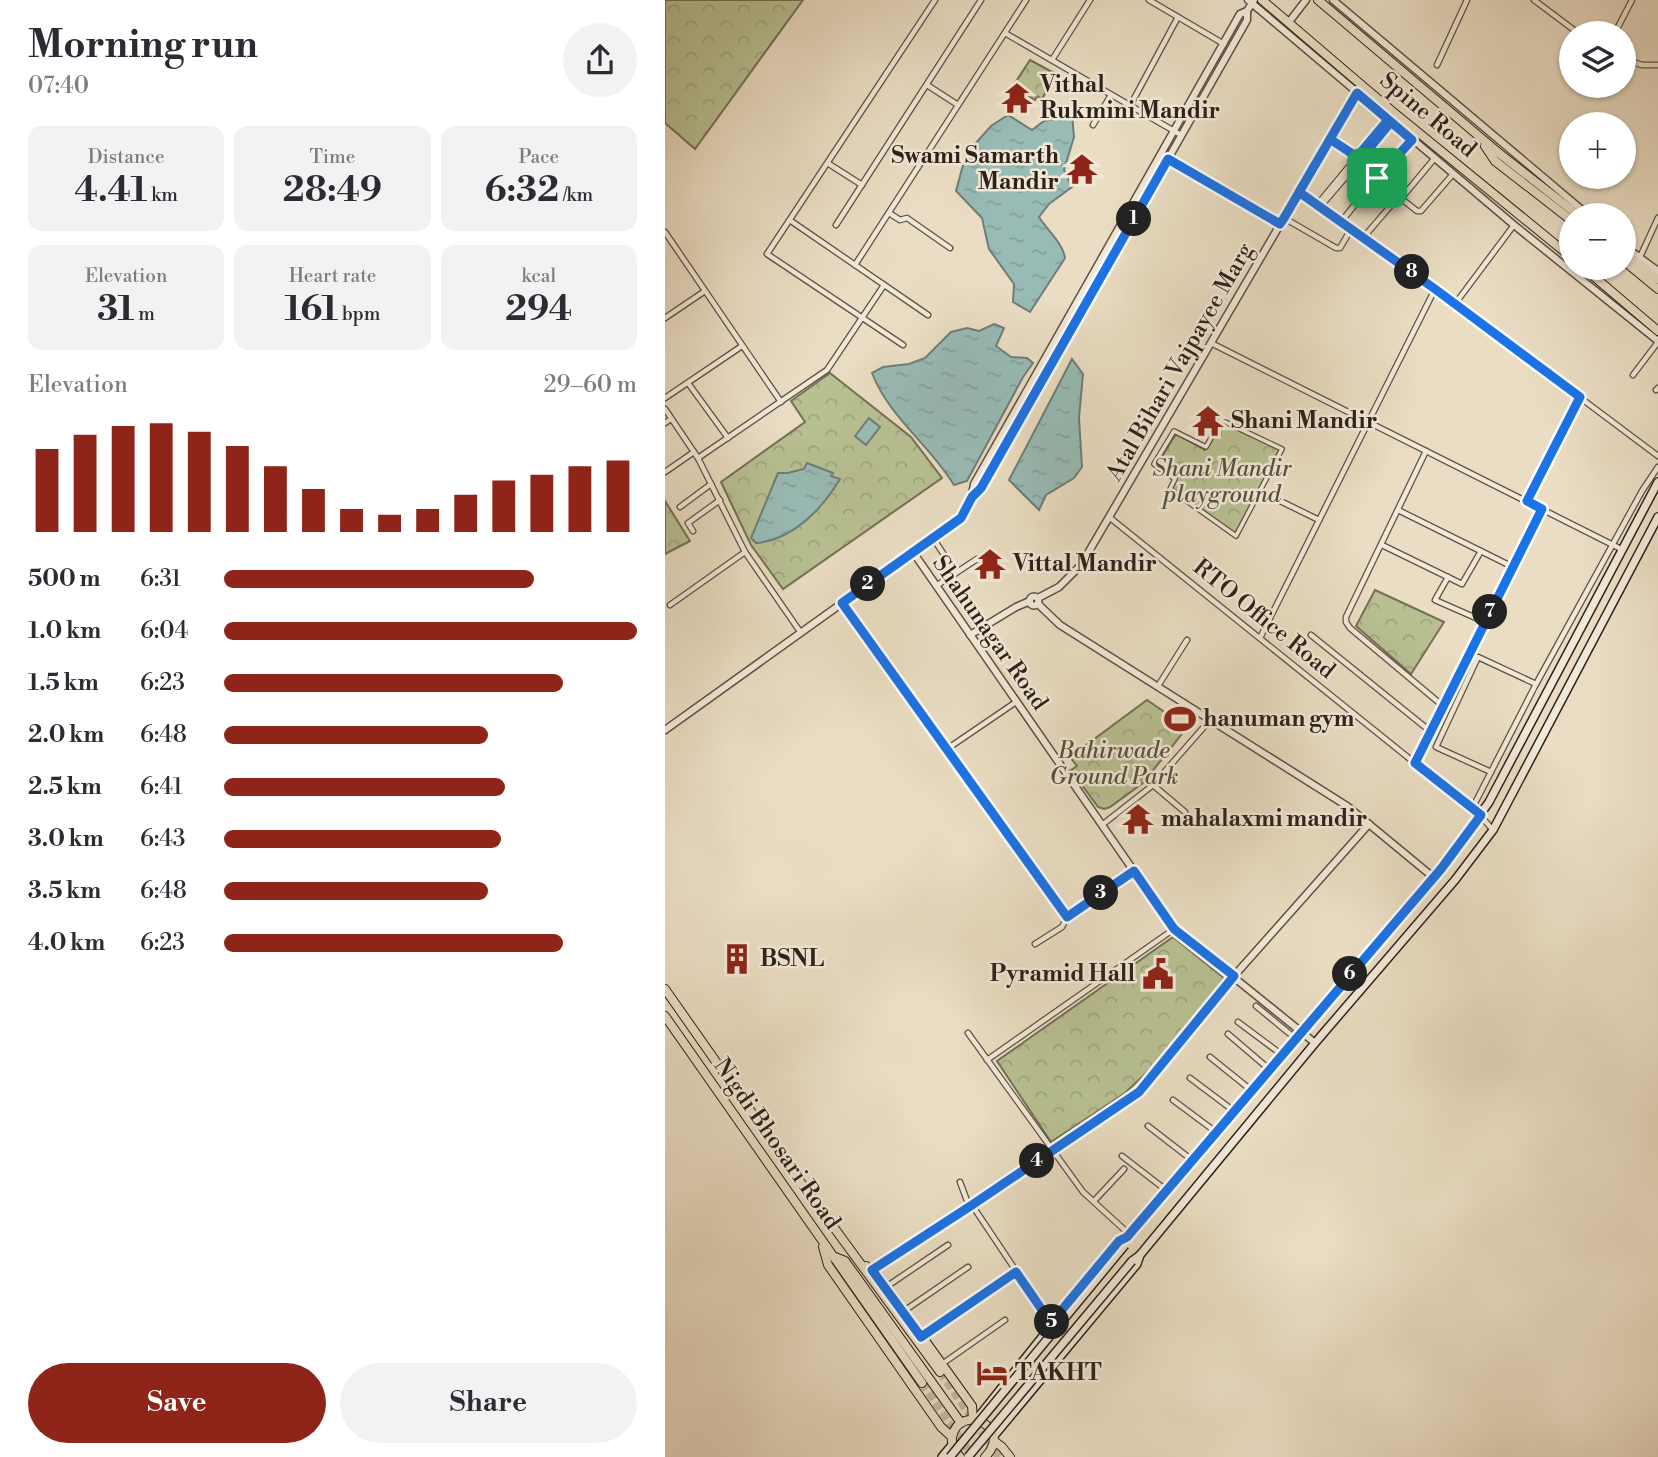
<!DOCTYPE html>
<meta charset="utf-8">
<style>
body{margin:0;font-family:"Libre Bodoni",serif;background:#f2f2f3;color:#2b2b33;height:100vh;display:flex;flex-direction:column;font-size:26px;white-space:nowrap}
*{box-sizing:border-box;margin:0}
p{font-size:23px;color:#7c7c81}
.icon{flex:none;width:38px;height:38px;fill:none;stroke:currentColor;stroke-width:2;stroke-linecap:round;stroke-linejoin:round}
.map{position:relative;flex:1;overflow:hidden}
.side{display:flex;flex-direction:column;background:#fff;width:665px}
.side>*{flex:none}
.tools{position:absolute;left:894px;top:21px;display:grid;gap:14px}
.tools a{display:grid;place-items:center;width:77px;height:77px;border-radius:50%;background:#fff;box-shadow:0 2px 5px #0004;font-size:35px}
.pin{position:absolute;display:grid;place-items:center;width:60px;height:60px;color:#fff;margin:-30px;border-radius:14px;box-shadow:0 4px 10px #0006}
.km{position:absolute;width:35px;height:35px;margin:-18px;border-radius:50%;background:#222;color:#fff;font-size:19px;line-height:35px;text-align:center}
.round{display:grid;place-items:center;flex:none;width:74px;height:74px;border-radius:37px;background:#f2f2f3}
.summary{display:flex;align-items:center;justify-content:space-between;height:119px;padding:0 28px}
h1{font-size:38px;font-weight:800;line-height:52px}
.stats{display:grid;grid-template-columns:repeat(3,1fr);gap:10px;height:119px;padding:7px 28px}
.stats div{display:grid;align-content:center;border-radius:14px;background:#f2f2f3;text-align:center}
.stats b{font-size:35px;font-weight:800}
.stats small{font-size:19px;font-weight:400}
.stats p{font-size:19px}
.chart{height:196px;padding:14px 28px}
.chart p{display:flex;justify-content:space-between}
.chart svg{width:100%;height:126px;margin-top:7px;stroke:#8f2418;stroke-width:6}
.primary-button{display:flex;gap:14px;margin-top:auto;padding:14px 28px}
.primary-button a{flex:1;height:80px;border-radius:42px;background:#8f2418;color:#fff;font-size:28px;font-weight:800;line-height:80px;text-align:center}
.primary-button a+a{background:#f2f2f3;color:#2b2b33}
ul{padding:0 28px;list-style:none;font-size:23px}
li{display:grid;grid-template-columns:112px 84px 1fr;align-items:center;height:52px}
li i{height:18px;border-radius:9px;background:#8f2418}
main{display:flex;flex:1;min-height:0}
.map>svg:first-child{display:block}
</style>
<main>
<section class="side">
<div class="summary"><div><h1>Morning run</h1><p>07:40</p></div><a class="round"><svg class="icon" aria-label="share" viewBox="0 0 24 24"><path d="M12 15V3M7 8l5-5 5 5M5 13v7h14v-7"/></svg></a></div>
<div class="stats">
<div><p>Distance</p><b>4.41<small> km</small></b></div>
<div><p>Time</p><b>28:49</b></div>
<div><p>Pace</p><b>6:32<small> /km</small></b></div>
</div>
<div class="stats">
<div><p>Elevation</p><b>31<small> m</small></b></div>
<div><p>Heart rate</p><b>161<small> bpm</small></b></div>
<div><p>kcal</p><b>294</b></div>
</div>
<div class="chart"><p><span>Elevation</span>29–60 m</p>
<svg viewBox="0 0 160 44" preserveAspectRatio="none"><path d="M5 44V15M15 44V10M25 44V7M35 44V6M45 44V9M55 44V14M65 44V21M75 44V29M85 44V36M95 44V38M105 44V36M115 44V31M125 44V26M135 44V24M145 44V21M155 44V19"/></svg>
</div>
<ul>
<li><b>500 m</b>6:31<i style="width:75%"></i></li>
<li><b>1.0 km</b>6:04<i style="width:100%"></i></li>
<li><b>1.5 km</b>6:23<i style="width:82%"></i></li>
<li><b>2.0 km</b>6:48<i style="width:64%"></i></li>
<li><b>2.5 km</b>6:41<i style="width:68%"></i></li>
<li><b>3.0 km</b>6:43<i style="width:67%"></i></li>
<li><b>3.5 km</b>6:48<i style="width:64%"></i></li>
<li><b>4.0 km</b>6:23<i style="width:82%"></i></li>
</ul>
<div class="primary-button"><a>Save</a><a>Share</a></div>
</section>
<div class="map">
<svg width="993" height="1457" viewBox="0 0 993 1457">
<defs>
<pattern id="park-crowns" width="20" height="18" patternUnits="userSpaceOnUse" patternTransform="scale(1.75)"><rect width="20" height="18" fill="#b8c092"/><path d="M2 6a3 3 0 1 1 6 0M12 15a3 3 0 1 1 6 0" fill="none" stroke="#9ea57d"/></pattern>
<pattern id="water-ripples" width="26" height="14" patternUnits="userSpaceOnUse" patternTransform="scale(1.75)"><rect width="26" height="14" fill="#98bbb5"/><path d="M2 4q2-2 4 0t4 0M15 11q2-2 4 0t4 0" fill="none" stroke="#83a09b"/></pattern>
</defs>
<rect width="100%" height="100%" fill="#eaddc3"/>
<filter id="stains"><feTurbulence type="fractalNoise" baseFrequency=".00286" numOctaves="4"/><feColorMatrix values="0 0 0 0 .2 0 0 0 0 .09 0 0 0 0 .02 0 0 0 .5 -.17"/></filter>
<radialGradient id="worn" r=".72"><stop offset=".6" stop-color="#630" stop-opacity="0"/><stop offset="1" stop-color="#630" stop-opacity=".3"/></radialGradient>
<g fill="url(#park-crowns)" stroke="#737056" stroke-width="2">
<polygon points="0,0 138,0 30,149 0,123"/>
<polygon points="365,60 391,74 377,99 372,96 370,100 348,86"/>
<polygon points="165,373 246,437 277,478 118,589 86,545 56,482 140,422 126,401"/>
<polygon points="556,420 617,449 571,536 505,489 510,479 490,468 511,434 540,450"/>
<polygon points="0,501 25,541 0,554"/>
<polygon points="710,590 779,622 746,674 691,626"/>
<polygon points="482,700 501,713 499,717 520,730 478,783 445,807 439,809 433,807 406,770 412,766 405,757"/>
<polygon points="508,937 559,978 510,1046 460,1093 386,1142 332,1061"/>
</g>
<g fill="url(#water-ripples)" stroke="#6e7d77" stroke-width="2">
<path d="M343,115L367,130L379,121L407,115L409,137L399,170L407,187L384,204L374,217C382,230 398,243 400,258L365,312L348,302L349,284L324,249L317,218L291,191L301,154L326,126Z"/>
<path d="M329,324L339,328L331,346L346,357L362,358L368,363L358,377L302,481L289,485C264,444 224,417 207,373L218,367L244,364L260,358L286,332L302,328L314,331Z"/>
<polygon points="407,359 418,374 414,418 417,467 409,478 381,495 374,510 344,480"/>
<polygon points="204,418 215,427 201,445 190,436"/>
<path d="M142,463L168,473L166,476L175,479C157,509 128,540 91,543L86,538L113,473H123L139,469Z"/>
</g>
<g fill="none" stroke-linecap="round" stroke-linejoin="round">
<g stroke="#c4b7a1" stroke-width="8" stroke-dasharray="8 4" stroke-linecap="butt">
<polyline points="275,1372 334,1457"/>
<polyline points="257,1383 308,1457"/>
</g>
<defs>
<polygon id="pedestrian" points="556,420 617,449 571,536 505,489 510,479 489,464 509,431 541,447"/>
<g id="minor">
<polyline points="484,0 559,44"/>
<polyline points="869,0 913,33"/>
<polyline points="340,33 516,135"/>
<polyline points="950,33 967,0"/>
<polyline points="959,59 977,65 993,65"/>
<polyline points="387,60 425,0"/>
<polyline points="772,65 802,0"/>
<polyline points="262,85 293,105"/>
<polyline points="465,106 513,17"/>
<polyline points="726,122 693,160 693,163 710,178 713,178 747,140"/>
<polyline points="428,125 446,95"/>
<polyline points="710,136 723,120"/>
<polyline points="665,139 688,157 694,156"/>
<polyline points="496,155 615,224"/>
<polyline points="769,159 739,195 738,200 752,211 756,211 788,174"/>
<polyline points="164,164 197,185"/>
<polyline points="634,192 770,289 993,456"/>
<polyline points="652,205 686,164"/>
<polyline points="655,207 686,171"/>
<polyline points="224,213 235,220 242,218 285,248"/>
<polyline points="619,218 671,248 675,248 686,229"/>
<polyline points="126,221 263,315"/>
<polyline points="676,222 704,187"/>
<polyline points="171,225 316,0"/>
<polyline points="0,232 116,402"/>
<polyline points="698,238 729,202"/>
<polyline points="975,257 993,218"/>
<polyline points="190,265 361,0"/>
<polyline points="790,304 849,225"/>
<polyline points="0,318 40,291"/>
<polyline points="546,343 956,549"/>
<polyline points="238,345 102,254 270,0"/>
<polyline points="968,375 993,342"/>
<polyline points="23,383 63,438"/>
<polyline points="991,390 993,388"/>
<polyline points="0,398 77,346"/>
<polyline points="0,409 33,458 80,552 136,633"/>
<polyline points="0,423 6,419"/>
<polyline points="761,451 681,617 681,622 685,628 778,706"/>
<polyline points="33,458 162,370 219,285"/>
<polyline points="0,472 29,452"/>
<polyline points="603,495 654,520"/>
<polyline points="862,501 915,397"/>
<polyline points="15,507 46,484"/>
<polyline points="733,510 848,567"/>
<polyline points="444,517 750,763 808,807 827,829"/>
<polyline points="28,531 23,523 55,500"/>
<polyline points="268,538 291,573"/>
<polyline points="717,545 797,584 816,551"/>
<polyline points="783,577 770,600 820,622"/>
<polyline points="271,586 312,559"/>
<polyline points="177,602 402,917"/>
<polyline points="5,605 80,552"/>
<polyline points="646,635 765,731"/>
<polyline points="595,638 770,289"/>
<polyline points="493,686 522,640"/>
<polyline points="282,749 351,702"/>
<polyline points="750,763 877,509"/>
<polyline points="826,772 771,747 813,657 871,684"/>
<polyline points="488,785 520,812"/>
<polyline points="808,807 870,686 977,491 993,467"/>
<polyline points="437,825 488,785 545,720"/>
<polyline points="370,944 397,927 402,917 469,871"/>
<polyline points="591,1006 630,1038"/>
<polyline points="573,1022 616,1054"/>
<polyline points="303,1033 418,1192 464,1234"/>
<polyline points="563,1034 604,1069"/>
<polyline points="545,1057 586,1090"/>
<polyline points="322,1060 509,929"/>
<polyline points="525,1078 569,1111"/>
<polyline points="508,1100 551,1132"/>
<polyline points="483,1126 527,1160"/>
<polyline points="457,1156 501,1190"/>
<polyline points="295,1182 304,1206"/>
<polyline points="429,1201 459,1169"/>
<polyline points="307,1205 386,1323"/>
<polyline points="221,1287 283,1245"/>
<polyline points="239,1311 303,1267"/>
<polyline points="256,1337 351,1272"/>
<polyline points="277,1364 340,1320"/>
</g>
<g id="tertiary">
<polyline points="583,0 849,225 993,341"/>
<polyline points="668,0 923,215"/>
<polyline points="624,22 641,0"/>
<polyline points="959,246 993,271"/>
<polyline points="307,495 309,484 575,14 582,11"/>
<polyline points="248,552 509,929 650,1043"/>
<circle cx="369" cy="601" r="4.5"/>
<polyline points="373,598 394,587 416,565 692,93"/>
<polyline points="373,604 395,625 682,806 768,877"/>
<polyline points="305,635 351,607 365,601"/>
<polyline points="0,730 296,518 307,497 316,488 582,20 582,11 589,0"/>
<polyline points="207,1270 307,1205 474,1092 569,976 704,824"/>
</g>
<g id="secondary">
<polyline points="467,1261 475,1255 650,1043 790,880 828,830 993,517"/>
<polyline points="311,1420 437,1262 454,1241 462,1237 776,869 824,802 993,482"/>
<polyline points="328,1437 472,1264 475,1255"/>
<polyline points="277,1457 287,1445"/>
</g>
<g id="primary">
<polyline points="597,0 727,111 906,257"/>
<polyline points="653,0 835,154 913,215"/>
<polyline points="820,146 830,161 906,220"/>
<polyline points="959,252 993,279"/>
<polyline points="959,261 993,289"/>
<polyline points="919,268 993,331"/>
<polyline points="0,989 134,1180 275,1372"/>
<polyline points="0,1016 257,1383"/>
<polyline points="158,1247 163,1265 276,1427 287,1437"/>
<polyline points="170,1257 180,1261 296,1423"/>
<polyline points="201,1266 213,1275 307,1406 308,1420"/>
<polyline points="329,1441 337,1447 345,1457"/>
<path d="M295,1457C289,1451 286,1445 287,1437C294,1402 350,1427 320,1457"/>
</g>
</defs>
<use href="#pedestrian" stroke="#5d5044" stroke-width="6"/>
<use href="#minor" stroke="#5d5044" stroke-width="7"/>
<use href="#tertiary" stroke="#5d5044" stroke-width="9"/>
<use href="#secondary" stroke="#2e211a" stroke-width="10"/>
<use href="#primary" stroke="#2e211a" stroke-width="10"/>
<use href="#pedestrian" stroke="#f1e9d8" stroke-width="3.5"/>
<use href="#minor" stroke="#f1e9d8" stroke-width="4.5"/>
<use href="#tertiary" stroke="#f1e9d8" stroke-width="6"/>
<use href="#secondary" stroke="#f1e9d8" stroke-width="7"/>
<use href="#primary" stroke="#eaddc3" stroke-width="8"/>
<defs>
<g id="secondary-bridge">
<polyline points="285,1457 460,1245"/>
<polyline points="303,1457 467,1261"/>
</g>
</defs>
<use href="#secondary-bridge" stroke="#2e211a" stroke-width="10" stroke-linecap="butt"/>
<use href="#secondary-bridge" stroke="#f1e9d8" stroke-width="7"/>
</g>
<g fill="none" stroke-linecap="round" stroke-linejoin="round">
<defs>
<polyline id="route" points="712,178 693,162 726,122 723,120 692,157 665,139 664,141 619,218 615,224 503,159 316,488 307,497 296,518 177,603 402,917 469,871 509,929 569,976 474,1092 307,1205 207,1270 256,1337 351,1272 386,1323 454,1241 462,1237 776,869 816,815 750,763 877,509 862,501 915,397 770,289 634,192 692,93 747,140 712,178"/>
</defs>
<use href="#route" stroke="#fff" stroke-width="14"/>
<use href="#route" stroke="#1a73e8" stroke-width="9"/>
</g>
<defs>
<symbol id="temple-bare" viewBox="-9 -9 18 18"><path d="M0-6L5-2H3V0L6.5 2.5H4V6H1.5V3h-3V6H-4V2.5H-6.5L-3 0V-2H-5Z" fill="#8f2418" stroke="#f1e9d8" stroke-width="2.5" paint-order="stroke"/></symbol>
<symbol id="stadium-bare" viewBox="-9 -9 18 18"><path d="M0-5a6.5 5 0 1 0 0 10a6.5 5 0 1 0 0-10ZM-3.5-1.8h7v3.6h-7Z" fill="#8f2418" stroke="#f1e9d8" stroke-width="2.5" paint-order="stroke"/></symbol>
<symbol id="building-bare" viewBox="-9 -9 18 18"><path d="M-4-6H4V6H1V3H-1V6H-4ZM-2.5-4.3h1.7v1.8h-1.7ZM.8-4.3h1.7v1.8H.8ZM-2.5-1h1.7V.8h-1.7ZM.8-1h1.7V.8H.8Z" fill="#8f2418" stroke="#f1e9d8" stroke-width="2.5" paint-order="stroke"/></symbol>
<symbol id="civic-bare" viewBox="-9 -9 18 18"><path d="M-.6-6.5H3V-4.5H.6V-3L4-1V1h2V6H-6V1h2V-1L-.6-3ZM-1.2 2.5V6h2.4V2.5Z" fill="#8f2418" stroke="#f1e9d8" stroke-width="2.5" paint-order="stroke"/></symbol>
<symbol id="hotel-bare" viewBox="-9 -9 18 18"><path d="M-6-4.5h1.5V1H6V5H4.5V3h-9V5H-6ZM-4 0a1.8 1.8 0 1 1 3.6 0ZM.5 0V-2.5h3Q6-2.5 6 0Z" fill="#8f2418" stroke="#f1e9d8" stroke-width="2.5" paint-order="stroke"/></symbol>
</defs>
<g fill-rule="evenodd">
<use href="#temple-bare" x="330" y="76" width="44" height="44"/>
<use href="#temple-bare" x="395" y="147" width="44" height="44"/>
<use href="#temple-bare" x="521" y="399" width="44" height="44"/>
<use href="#temple-bare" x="303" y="542" width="44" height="44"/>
<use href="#stadium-bare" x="493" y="697" width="44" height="44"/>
<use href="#temple-bare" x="451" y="797" width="44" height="44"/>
<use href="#building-bare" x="50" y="937" width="44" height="44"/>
<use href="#civic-bare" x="471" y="952" width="44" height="44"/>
<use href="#hotel-bare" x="305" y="1351" width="44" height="44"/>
</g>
<g text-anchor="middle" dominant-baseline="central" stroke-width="5" stroke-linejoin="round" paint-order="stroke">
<g font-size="23" font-weight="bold" fill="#2e211a" stroke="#f1e9d8" text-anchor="start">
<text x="375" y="85">Vithal<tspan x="375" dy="26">Rukmini Mandir</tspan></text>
<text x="394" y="156" text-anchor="end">Swami Samarth<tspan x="394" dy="26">Mandir</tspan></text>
<text x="566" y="421">Shani Mandir</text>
<text x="348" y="564">Vittal Mandir</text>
<text x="538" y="719">hanuman gym</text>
<text x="496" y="819">mahalaxmi mandir</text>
<text x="95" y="959">BSNL</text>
<text x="470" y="974" text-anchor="end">Pyramid Hall</text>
<text x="350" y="1373">TAKHT</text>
</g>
<g font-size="23" fill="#2e211a" stroke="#f1e9d8">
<text transform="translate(763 115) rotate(40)">Spine Road</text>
<text transform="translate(515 362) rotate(-60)">Atal Bihari Vajpayee Marg</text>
<text transform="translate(599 619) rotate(39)">RTO Office Road</text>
<text transform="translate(325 633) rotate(55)">Shahunagar Road</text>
<text transform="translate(112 1144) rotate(55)">Nigdi Bhosari Road</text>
</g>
<g font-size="23" font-style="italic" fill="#57513e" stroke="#f1e9d8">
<text x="557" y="469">Shani Mandir<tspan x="557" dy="26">playground</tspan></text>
<text x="449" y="751">Bahirwade<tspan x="449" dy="26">Ground Park</tspan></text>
</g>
</g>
<rect width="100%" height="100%" filter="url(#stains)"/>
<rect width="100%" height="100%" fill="url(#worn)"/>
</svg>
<div class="tools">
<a><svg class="icon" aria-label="layers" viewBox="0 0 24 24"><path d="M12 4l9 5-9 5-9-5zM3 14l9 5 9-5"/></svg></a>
<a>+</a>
<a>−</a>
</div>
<div class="pin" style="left:712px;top:178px;background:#1e9e55"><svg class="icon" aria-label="arrive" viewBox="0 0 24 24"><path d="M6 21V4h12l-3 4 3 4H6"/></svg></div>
<b class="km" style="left:469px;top:219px">1</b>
<b class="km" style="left:203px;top:584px">2</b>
<b class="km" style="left:436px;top:893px">3</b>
<b class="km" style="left:372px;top:1161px">4</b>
<b class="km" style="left:387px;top:1322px">5</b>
<b class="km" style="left:685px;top:974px">6</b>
<b class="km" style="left:825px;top:612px">7</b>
<b class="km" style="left:747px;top:272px">8</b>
</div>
</main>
